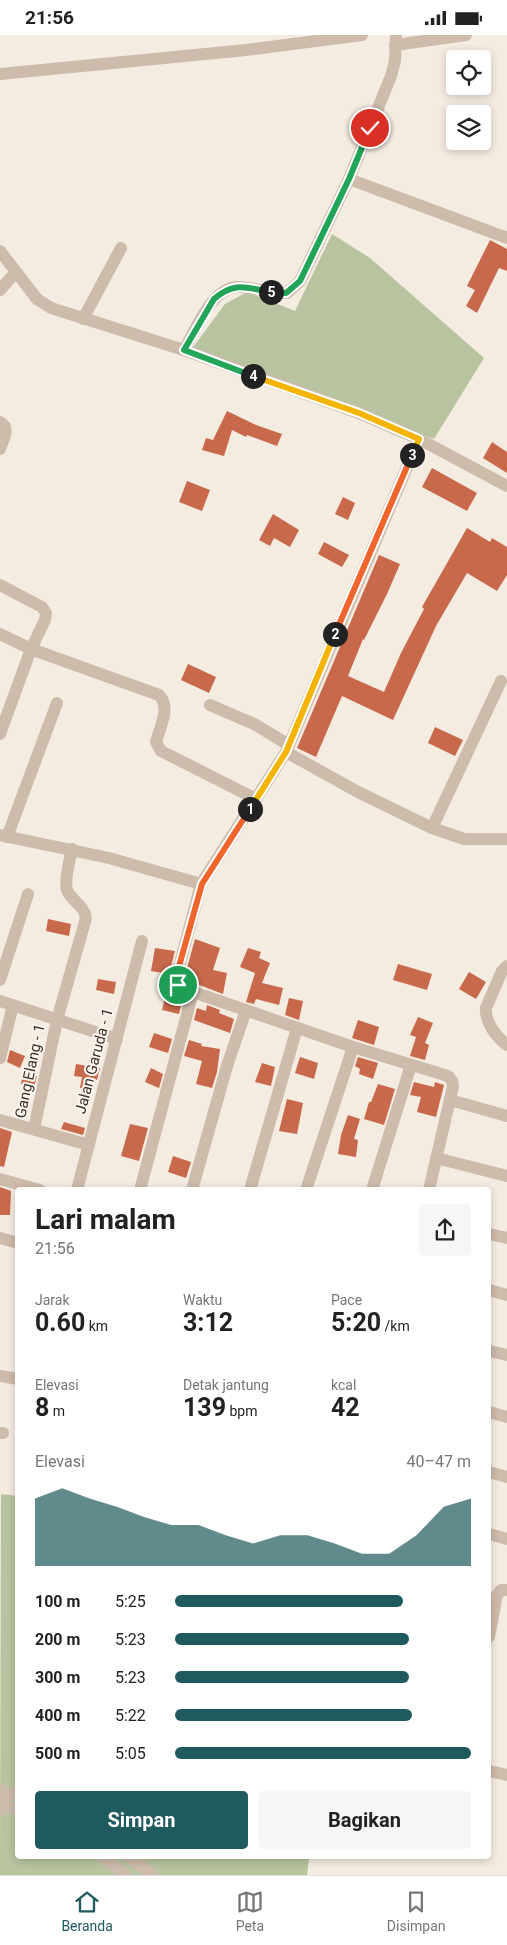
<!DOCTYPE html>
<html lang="id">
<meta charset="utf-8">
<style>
body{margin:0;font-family:Roboto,sans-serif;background:#f6f6f6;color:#222;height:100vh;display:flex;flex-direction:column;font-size:19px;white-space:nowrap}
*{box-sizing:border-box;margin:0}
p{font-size:16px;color:#767676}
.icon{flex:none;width:28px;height:28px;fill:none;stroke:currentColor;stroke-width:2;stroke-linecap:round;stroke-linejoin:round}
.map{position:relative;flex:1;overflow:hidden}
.sheet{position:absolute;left:15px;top:1152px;width:476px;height:672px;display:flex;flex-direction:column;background:#fff;border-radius:5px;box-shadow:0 2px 8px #0003}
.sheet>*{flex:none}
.buttons{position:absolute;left:446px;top:15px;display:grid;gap:10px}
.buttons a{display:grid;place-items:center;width:45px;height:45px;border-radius:5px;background:#fff;box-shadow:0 2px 8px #0003;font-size:25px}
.pin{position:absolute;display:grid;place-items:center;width:42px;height:42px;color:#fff;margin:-21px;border:2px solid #fff;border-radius:50%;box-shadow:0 1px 5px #0007}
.km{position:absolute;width:25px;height:25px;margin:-12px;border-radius:50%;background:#222;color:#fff;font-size:14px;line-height:25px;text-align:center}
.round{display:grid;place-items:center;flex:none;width:52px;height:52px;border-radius:5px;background:#f6f6f6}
.headline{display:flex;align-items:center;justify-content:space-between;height:85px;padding:0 20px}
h1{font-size:28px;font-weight:700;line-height:38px}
.stats{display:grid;grid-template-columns:repeat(3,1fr);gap:8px;height:85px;padding:5px 20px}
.stats div{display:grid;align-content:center}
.stats b{font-size:25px;font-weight:700}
.stats small{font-size:14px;font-weight:400}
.stats p{font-size:14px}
.chart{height:140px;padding:10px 20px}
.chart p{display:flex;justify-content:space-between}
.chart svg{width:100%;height:90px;margin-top:5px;fill:#1f5a5e;opacity:.7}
.action{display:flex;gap:10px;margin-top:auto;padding:10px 20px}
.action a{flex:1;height:58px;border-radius:5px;background:#1f5a5e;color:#fff;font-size:20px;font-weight:700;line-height:58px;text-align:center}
.action a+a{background:#f6f6f6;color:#222}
ul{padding:0 20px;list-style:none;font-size:16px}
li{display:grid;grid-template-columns:80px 60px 1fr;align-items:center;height:38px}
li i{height:12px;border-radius:6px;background:#1f5a5e}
.status{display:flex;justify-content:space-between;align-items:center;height:35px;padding:0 25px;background:#fff;direction:ltr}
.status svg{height:14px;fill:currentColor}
.tab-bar{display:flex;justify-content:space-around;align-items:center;height:70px;border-top:1px solid #e0e0e0;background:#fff;font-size:14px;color:#767676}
.tab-bar a{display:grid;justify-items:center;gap:2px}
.tab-bar .active{color:#1f5a5e}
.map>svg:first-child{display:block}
</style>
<div class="status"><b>21:56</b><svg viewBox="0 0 49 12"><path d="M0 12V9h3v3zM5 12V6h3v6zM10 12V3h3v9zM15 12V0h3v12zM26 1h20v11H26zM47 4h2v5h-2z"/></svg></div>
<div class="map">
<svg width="507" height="1840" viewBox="0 0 507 1840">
<rect width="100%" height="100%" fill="#f4ebe1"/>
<g fill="#b8c4a0">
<polygon points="332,199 370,223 484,323 434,404 191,315 225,269 247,257 295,276"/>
<polygon points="1,1459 18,1461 18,1822 309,1823 307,1840 0,1840"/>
</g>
<g fill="#c8694b">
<polygon points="490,205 507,214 507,236 499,233 477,278 466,271 475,255 467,251"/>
<polygon points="227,376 256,390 282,399 277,411 247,400 246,402 232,395 224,421 202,415 206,403 213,405"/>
<polygon points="492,407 507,417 507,438 483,423"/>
<polygon points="432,433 477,458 467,476 422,452"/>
<polygon points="187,446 210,455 202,476 179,467"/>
<polygon points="343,462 355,468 348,485 335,479"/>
<polygon points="273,479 299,495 290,512 274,503 270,511 259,505"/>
<polygon points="467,493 490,507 492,503 507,512 507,540 497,556 467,538 436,591 393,685 342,661 316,722 297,713 379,520 400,529 387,559 364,605 363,604 348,641 384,657 401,618 424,574 422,572"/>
<polygon points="324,507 349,520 342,532 318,519"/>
<polygon points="188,629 216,642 209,658 181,645"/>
<polygon points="435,692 463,705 455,721 428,708"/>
<polygon points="48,884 71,889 69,901 46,896"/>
<polygon points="195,904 220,913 213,935 227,938 223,959 184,944"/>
<polygon points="155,913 175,916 169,939 151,936"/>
<polygon points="248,913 261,917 259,923 270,928 262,948 283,953 279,970 256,964 254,969 246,967 255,938 240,932"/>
<polygon points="398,929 432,939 427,955 393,945"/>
<polygon points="469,937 486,947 476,964 459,954"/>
<polygon points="98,944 116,947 114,959 96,955"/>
<polygon points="168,950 172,956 183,961 179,979 162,975"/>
<polygon points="289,963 303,966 299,985 285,980"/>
<polygon points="207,970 220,975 219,978 234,984 230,998 194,985 197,973 206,976"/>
<polygon points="418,982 433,988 425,1008 429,1010 425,1025 410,1021 416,1002 410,1000"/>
<polygon points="358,985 379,992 374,1010 352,1003"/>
<polygon points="154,998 172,1004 168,1018 149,1012"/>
<polygon points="189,1005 202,1009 201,1011 220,1014 217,1037 212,1053 196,1049 202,1026 184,1021"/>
<polygon points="10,1015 25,1021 20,1033 7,1027"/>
<polygon points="300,1022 318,1028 314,1044 295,1038"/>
<polygon points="358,1022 378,1028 373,1044 359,1039 360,1034 355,1031"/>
<polygon points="262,1028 275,1032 271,1051 255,1047"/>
<polygon points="76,1029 100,1033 97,1045 94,1044 92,1056 80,1053 82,1042 74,1041"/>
<polygon points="151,1033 163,1039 159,1053 145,1047"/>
<polygon points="23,1038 37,1041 34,1052 21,1049"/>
<polygon points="414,1047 434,1052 435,1047 444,1050 436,1082 417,1077 421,1062 410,1060"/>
<polygon points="378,1049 395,1054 384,1090 364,1084 369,1067 371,1067"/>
<polygon points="287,1064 303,1068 297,1099 279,1096"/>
<polygon points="348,1080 360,1084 354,1104 358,1105 356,1122 338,1119 341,1100"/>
<polygon points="64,1087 85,1093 83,1100 61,1094"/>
<polygon points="130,1089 148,1093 139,1126 121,1121"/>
<polygon points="0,1093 12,1097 4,1132 0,1131"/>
<polygon points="173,1121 191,1127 186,1143 168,1137"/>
<polygon points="0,1152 11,1156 10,1180 0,1180"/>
</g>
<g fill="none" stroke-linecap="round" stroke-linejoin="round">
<g stroke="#cdbbac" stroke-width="12">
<polyline points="395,10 466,0"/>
<polyline points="0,39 246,15 362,0"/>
<polyline points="349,144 507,203"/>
<polyline points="0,216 37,264 51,273 184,315 359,378 419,404 507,451"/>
<polyline points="0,255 16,237"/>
<polyline points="83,284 121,213"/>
<path d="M184,315C196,295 212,250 240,252C256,253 271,258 287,258L300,246L349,144L391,41L395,26L396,0"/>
<path d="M0,387C11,393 3,404 0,414"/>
<polyline points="419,404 286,717 201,849 175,947 178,950 193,957 353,1012 448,1041 452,1046 453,1051 429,1155"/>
<polyline points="0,550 42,572 46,578 45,585 31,614 0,699"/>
<path d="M0,599L31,614L159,660C171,672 160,692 156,707L161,716L256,764"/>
<polyline points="210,670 254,689 289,710"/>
<polyline points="286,717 358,757 432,793 464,804 507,804"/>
<polyline points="432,793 501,646"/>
<polyline points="0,800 109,823 201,849"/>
<polyline points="7,802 57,668"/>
<path d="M507,931L502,936L486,973C485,987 496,1002 507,1010"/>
<polyline points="0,945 28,859"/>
<polyline points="0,966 117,1004"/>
<polyline points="0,1023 13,970"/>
<polyline points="450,1065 507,1081"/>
<polyline points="0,1085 89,1110"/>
<path d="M34,1094L57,985L86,883C84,870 73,867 68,857C63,849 70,824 72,814"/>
<polyline points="436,1123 507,1141"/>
<polyline points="0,1144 40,1155"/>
<polyline points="77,1155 142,906"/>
<polyline points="140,1155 193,957"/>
<polyline points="192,1155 227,1031 246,975"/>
<polyline points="250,1155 297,993"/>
<polyline points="306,1155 353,1012"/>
<polyline points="372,1155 411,1030"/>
<polyline points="489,1199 507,1203"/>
<polyline points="0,1203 18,1208"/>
<polyline points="489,1255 507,1260"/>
<polyline points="489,1316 507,1320"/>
<polyline points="0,1341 18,1344"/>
<polyline points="489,1377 507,1382"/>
<polyline points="0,1398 3,1398"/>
<polyline points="489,1437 507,1442"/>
<polyline points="489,1499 507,1504"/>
<polyline points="489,1602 497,1560 501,1555 507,1555"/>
<polyline points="489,1736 507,1740"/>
<path d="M0,1754C5,1760 5,1769 0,1776"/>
<polyline points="3,1758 18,1759"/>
<polyline points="3,1771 18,1774"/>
<polyline points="102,1822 126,1840"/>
<polyline points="129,1822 153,1840"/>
</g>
</g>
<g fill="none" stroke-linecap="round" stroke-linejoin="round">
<defs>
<polyline id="split-1" points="178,950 176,947 176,942 202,849 250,774"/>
<polyline id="split-2" points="250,774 286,717 335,599"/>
<polyline id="split-3" points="335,599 412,420"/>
<polyline id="split-4" points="253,341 359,378 419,404 412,420"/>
<path id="split-5" d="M253,341L184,315L214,264C235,246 246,253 271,257"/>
<polyline id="split-6" points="271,257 286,258 300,246 349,144 370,93"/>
</defs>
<use href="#split-1" stroke="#fff" stroke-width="10"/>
<use href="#split-2" stroke="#fff" stroke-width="10"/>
<use href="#split-3" stroke="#fff" stroke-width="10"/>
<use href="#split-4" stroke="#fff" stroke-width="10"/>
<use href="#split-5" stroke="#fff" stroke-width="10"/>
<use href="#split-6" stroke="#fff" stroke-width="10"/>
<use href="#split-1" stroke="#f0652b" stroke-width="6"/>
<use href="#split-2" stroke="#f5b400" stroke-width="6"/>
<use href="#split-3" stroke="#f0652b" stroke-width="6"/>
<use href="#split-4" stroke="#f5b400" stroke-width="6"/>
<use href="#split-5" stroke="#22a559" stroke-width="6"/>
<use href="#split-6" stroke="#22a559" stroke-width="6"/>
</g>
<g text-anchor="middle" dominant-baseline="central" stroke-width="4" stroke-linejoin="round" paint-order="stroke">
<g font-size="15" fill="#3b302b" stroke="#fbf5ee">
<text transform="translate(94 1026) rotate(-75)">Jalan Garuda - 1</text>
<text transform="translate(30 1036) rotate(-78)">Gang Elang - 1</text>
</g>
</g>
</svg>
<div class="buttons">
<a><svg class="icon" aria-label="locate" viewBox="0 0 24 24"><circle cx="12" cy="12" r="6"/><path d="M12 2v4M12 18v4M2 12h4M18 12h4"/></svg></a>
<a><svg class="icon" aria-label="layers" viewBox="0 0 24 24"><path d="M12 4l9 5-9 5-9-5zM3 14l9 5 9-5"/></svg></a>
</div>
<div class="pin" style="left:178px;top:950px;background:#1e9e55"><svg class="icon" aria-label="arrive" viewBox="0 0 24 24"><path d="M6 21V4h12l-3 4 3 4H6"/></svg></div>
<div class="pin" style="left:370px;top:93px;background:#d93025"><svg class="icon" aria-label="check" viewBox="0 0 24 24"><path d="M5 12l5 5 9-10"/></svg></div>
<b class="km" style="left:250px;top:774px">1</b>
<b class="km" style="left:335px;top:599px">2</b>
<b class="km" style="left:412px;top:420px">3</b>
<b class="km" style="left:253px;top:341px">4</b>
<b class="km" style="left:271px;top:257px">5</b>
<section class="sheet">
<div class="headline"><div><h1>Lari malam</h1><p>21:56</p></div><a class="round"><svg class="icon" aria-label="share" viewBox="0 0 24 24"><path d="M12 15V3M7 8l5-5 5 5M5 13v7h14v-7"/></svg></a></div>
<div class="stats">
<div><p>Jarak</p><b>0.60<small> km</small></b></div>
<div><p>Waktu</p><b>3:12</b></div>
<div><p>Pace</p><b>5:20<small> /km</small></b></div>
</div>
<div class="stats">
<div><p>Elevasi</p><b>8<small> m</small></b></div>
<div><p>Detak jantung</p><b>139<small> bpm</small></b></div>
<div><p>kcal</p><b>42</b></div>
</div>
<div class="chart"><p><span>Elevasi</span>40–47 m</p>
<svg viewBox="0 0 160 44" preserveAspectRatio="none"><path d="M0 44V11L10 6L20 11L30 15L40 20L50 24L60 24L70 29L80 33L90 29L100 29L110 33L120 38L130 38L140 29L150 15L160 11V44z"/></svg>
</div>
<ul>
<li><b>100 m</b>5:25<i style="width:77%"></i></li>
<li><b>200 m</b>5:23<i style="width:79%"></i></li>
<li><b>300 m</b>5:23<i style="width:79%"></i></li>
<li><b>400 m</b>5:22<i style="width:80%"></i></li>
<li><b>500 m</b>5:05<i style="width:100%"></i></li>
</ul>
<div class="action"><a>Simpan</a><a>Bagikan</a></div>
</section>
</div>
<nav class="tab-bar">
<a class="active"><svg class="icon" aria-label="home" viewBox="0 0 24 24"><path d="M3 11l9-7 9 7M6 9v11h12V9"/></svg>Beranda</a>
<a><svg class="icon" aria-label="map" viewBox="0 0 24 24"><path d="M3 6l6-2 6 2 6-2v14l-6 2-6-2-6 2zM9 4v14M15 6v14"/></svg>Peta</a>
<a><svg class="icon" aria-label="saved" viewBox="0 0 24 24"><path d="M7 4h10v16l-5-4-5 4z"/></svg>Disimpan</a>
</nav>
